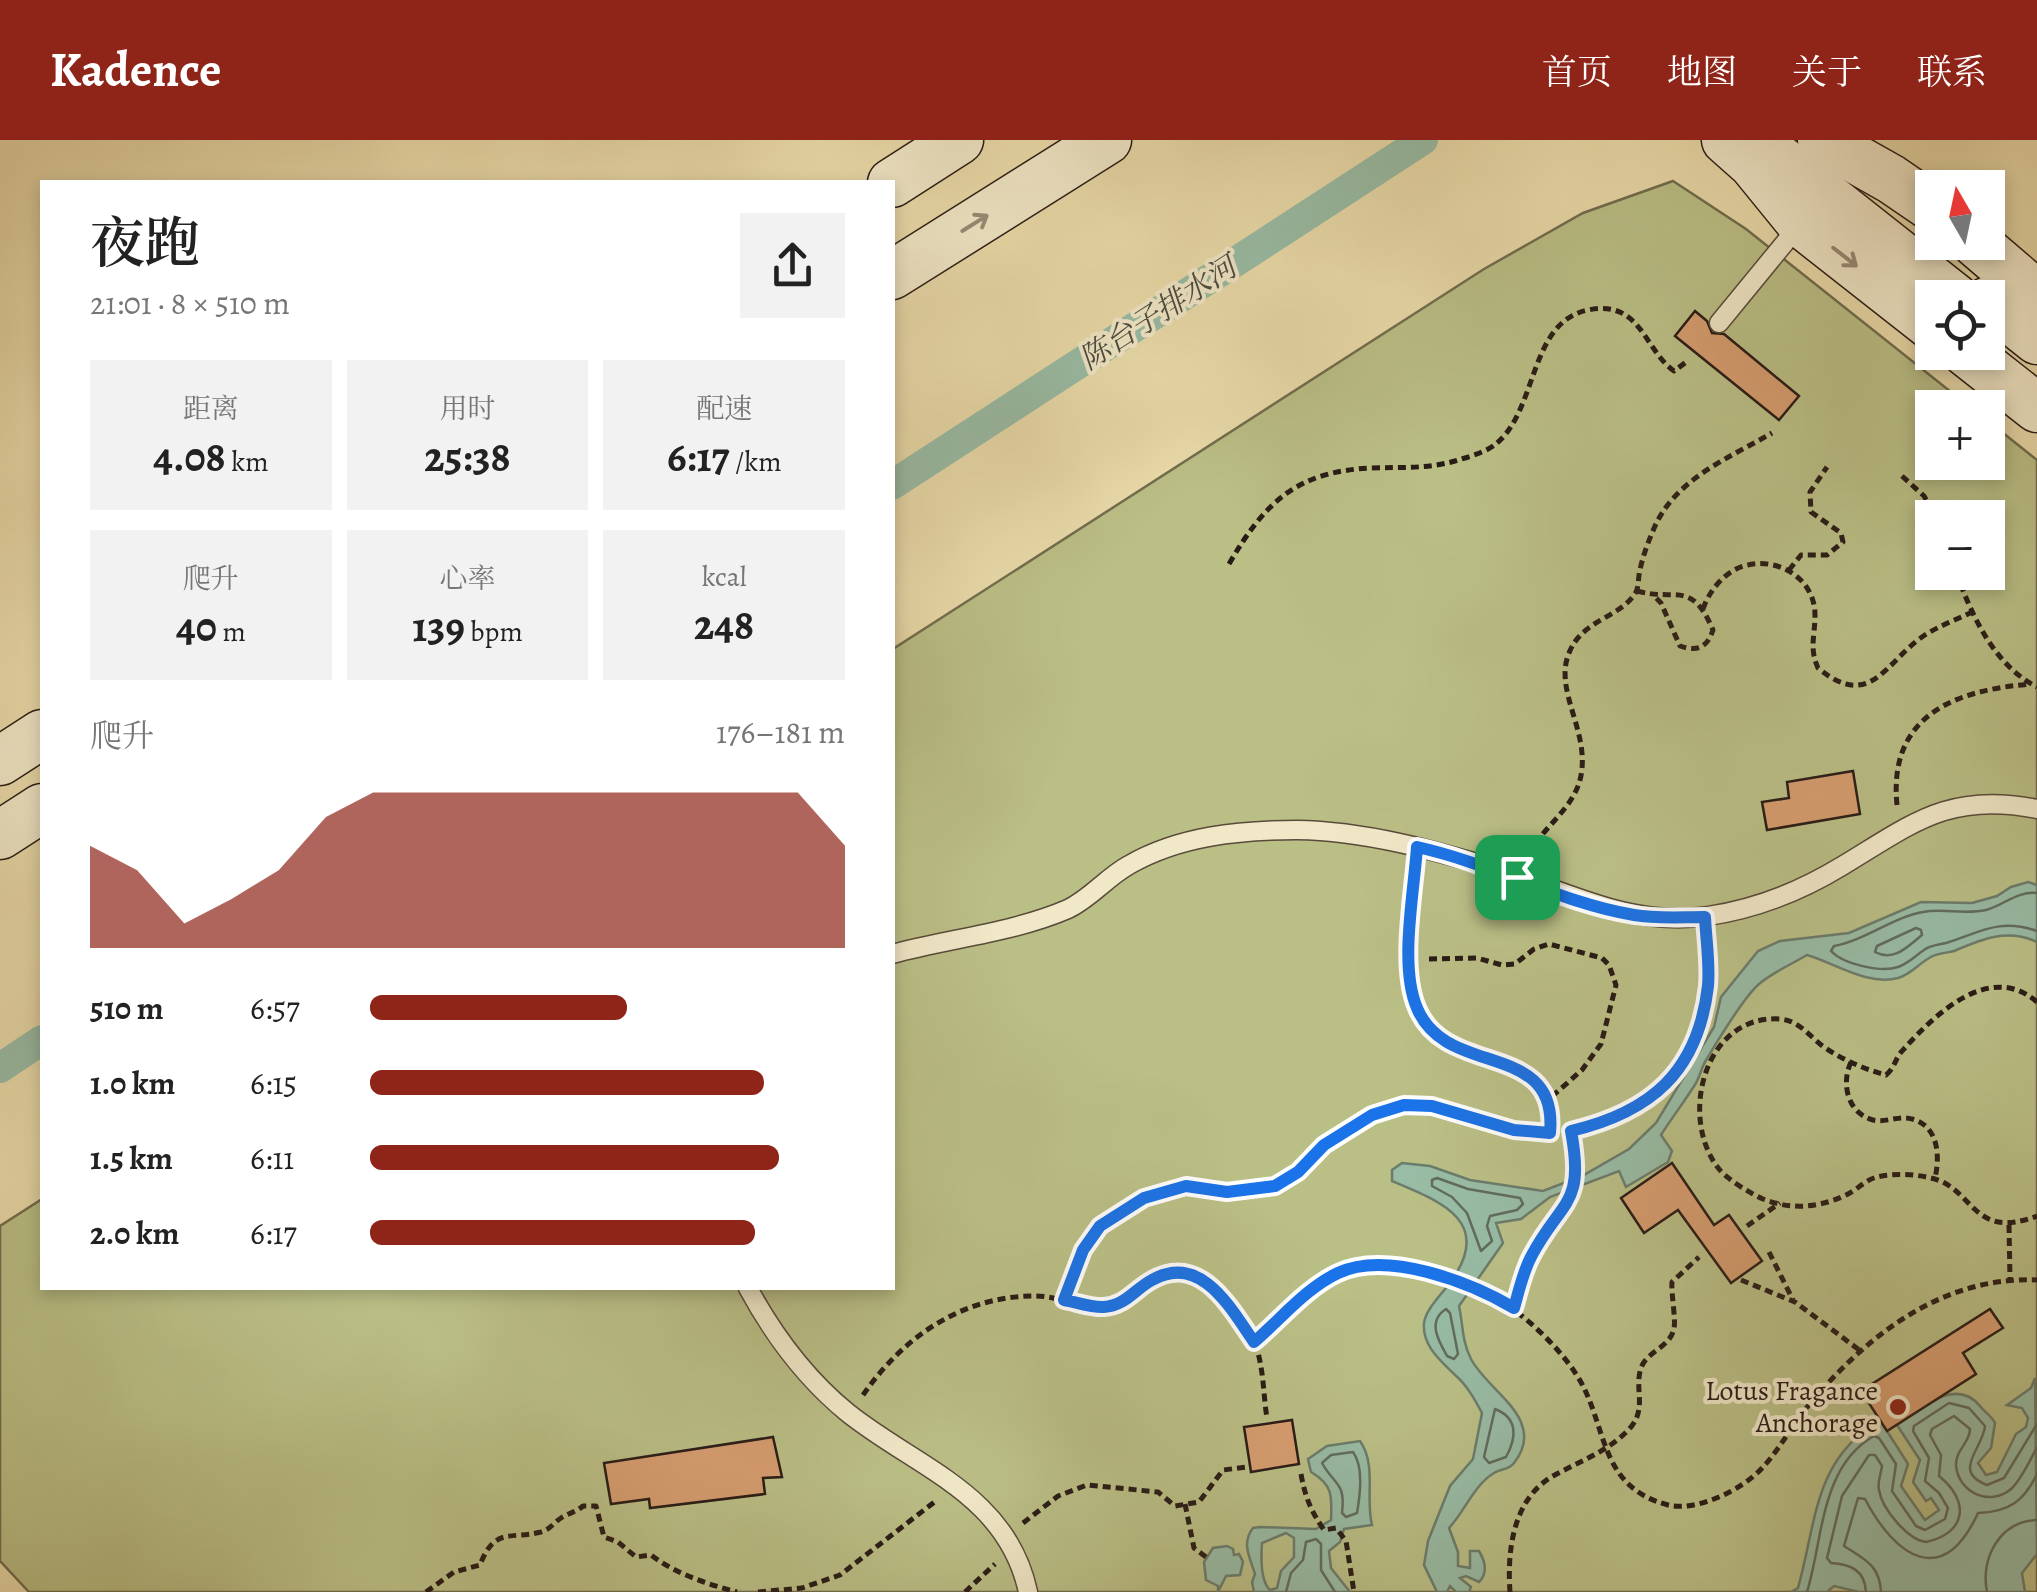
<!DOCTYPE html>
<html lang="zh">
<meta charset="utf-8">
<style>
body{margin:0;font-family:Alegreya,"Noto Serif SC",serif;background:#f2f2f2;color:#222;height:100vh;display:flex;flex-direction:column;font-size:38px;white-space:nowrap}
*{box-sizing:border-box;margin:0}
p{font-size:32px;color:#767676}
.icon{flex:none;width:55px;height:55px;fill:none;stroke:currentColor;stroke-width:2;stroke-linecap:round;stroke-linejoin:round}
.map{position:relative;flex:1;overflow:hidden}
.details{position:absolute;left:40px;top:40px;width:855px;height:1110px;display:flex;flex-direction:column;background:#fff;border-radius:0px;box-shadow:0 5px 15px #0003}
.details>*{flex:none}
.needle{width:65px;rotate:351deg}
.buttons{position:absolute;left:1915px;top:30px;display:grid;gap:20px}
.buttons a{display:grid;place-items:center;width:90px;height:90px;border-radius:0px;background:#fff;box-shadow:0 5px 15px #0003;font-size:50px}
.pin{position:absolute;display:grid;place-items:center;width:85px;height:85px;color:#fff;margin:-42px;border-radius:20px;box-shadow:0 5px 15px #0006}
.round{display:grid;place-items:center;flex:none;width:105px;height:105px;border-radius:0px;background:#f2f2f2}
.summary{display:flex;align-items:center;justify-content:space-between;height:170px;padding:0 50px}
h1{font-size:55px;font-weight:600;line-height:75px}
.metrics{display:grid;grid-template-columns:repeat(3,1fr);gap:15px;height:170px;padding:10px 50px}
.metrics div{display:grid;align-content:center;border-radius:0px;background:#f2f2f2;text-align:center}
.metrics b{font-size:42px;font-weight:600}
.metrics small{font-size:28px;font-weight:400}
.metrics p{font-size:28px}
.chart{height:280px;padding:20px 50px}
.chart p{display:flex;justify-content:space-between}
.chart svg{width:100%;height:180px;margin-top:10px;fill:#8f2418;opacity:.7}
ul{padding:0 50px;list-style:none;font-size:32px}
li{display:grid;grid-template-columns:160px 120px 1fr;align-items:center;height:75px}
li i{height:25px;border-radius:12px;background:#8f2418}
header{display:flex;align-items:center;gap:60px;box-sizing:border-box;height:140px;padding:0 50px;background:#8f2418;color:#fff}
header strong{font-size:48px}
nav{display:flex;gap:55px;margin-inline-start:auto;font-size:35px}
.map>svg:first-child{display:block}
</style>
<header>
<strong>Kadence</strong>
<nav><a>首页</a><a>地图</a><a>关于</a><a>联系</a></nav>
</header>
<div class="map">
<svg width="2037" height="1452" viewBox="0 0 2037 1452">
<rect width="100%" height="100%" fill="#eadbaa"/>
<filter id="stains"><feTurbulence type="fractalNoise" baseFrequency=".002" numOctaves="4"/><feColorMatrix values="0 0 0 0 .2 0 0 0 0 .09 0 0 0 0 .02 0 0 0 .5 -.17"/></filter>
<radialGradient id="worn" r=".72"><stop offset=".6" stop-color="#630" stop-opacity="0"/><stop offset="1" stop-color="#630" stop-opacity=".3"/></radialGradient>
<path fill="#babf86" stroke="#716d4e" stroke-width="2.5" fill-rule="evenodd" d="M1673,41L1746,89L1970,267L1932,268V322H1988V281L2037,320V1452H29L0,1421V1086L42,1059V1148H892L893,509L1484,129L1583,73ZM1932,378H1988V432H1932Z"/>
<g fill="#98bca5" stroke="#6b7c6c" stroke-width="2.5" fill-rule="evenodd">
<path d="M2028,742L2037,745V802C2008,788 1982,799 1954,811C1947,813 1937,813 1931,817C1919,823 1912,834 1898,838C1867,846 1835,823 1807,815C1792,824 1773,832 1759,844C1744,857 1716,903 1705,922C1701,929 1700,936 1696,943C1685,961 1673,976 1661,995L1672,1011L1668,1022L1626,1047L1619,1031L1550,1057L1521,1079L1496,1083L1503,1103L1459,1166C1463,1184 1462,1202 1471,1219C1488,1252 1548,1279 1514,1323C1508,1331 1501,1328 1494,1333C1474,1345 1465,1371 1449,1388L1458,1412V1426L1470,1428V1411H1479C1485,1421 1488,1433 1479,1442L1466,1436L1460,1438L1471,1447L1469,1452H1456L1450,1446L1447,1452H1437L1424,1425L1428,1401L1450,1346L1473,1319L1482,1273C1475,1260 1467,1245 1455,1235C1441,1221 1422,1206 1424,1183C1426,1169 1441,1155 1449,1144C1495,1083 1443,1062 1392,1041V1030L1402,1023L1430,1026L1470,1040L1543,1051L1582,1036L1629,1009L1656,983L1714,887L1721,857L1758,811L1780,801L1849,793L1921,762L1972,763L1997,756L2011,747Z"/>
<path d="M2035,1238L2037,1414L2022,1433L2025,1452H1859L1834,1446L1827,1452H1791L1798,1448C1817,1381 1813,1320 1880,1280L1908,1324L1901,1346L1925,1380L1939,1370L1931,1358L1926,1361L1913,1342L1920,1320L1897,1285C1921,1269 1955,1236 1980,1266C1985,1273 1991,1275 1995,1283L1991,1308L1978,1323L1986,1335L1997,1332L2016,1294L2026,1287L2028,1278L2022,1268L2007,1265L2031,1248Z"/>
<path d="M1360,1301C1377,1325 1365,1358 1372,1385L1344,1389L1340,1402L1329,1411L1331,1428L1350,1452H1254L1252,1442L1255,1434C1250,1418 1241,1403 1253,1388L1260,1387L1316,1389L1331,1380C1332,1356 1333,1345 1311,1332L1308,1319L1327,1306ZM1286,1393L1294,1398V1417L1281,1431L1277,1448L1270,1450C1260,1441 1261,1417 1262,1403Z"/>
<polygon points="1227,1406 1233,1409 1234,1415 1239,1414 1243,1422 1240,1435 1226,1436 1218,1452 1218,1446 1206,1440 1204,1422 1213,1408"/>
</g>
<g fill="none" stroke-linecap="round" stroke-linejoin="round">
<g stroke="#606c5e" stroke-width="2.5">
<path d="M2037,753C2017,751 2004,765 1986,770C1964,775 1943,768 1923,772C1893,777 1866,800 1834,806L1831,811C1843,824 1881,833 1898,827C1908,824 1915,816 1924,810C1931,805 1938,805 1946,803C1981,792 1999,778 2037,791"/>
<path d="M1916,788L1921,790L1922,795C1907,807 1894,822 1875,812L1877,806Z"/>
<polygon points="1437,1038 1468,1049 1520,1058 1523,1064 1517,1070 1490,1076 1487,1086 1492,1101 1481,1111 1467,1073 1452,1057 1432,1046 1432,1040"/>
<path d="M1446,1169L1450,1173L1458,1214L1454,1219L1447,1216C1438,1200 1427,1181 1446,1169Z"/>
<path d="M1495,1269C1518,1278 1517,1297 1506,1317L1489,1323L1484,1317Z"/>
<path d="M1353,1312C1364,1327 1360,1355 1357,1373L1346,1377L1342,1373C1346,1342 1334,1345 1322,1323L1331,1315Z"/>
<polyline points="1286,1452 1291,1433 1303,1420 1306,1402 1316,1399 1321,1404 1321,1430 1335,1452"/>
<path d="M1807,1452C1823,1401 1820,1326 1874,1296L1879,1298L1896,1324L1892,1351L1916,1386L1925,1390L1945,1379L1948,1368L1939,1353L1925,1341L1929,1318L1913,1291L1914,1286L1949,1263L1969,1268L1985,1286C1983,1309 1951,1331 1987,1345L2004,1338L2037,1284"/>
<path d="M1866,1452C1865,1430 1850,1424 1831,1423L1827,1418L1842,1356L1869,1315H1875L1882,1326C1881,1334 1877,1342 1879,1350C1882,1369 1908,1400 1926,1402C1967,1393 1970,1361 1939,1336L1941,1315L1930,1295L1932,1289L1954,1276L1970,1289C1970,1303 1955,1310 1956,1326C1959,1353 1990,1367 2011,1349C2019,1342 2032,1317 2037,1307"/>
<path d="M1881,1452C1880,1425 1864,1419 1844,1406L1858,1358L1865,1359C1896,1418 1943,1449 1978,1373C2009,1372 2024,1361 2037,1334"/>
<path d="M1987,1452C1980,1418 2000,1381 2037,1380"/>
</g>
<g stroke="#98bca5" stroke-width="30">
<polyline points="892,345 1423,0"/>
<polyline points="0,928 42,900"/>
</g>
</g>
<g fill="#d69d70" stroke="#281b16" stroke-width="2.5">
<polygon points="1695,171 1707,181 1712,193 1724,194 1799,256 1779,280 1675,196"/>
<polygon points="1853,631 1860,674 1767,690 1762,662 1789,658 1787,642"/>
<polygon points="1672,1023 1714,1085 1729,1075 1762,1121 1731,1143 1678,1070 1644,1093 1621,1058"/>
<polygon points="1990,1169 2003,1188 1963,1213 1976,1234 1887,1291 1861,1251"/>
<polygon points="1292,1280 1299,1324 1251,1332 1244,1287"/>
<polygon points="773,1297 782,1337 763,1338 765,1354 650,1368 649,1359 611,1364 604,1323"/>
</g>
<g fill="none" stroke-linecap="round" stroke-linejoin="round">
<defs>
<g id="lane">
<polyline points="1719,183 1801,83"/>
<path d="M892,814C951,798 1012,793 1068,769C1091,758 1107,737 1129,725C1179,696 1240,690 1297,690C1365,691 1433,710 1497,729C1566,751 1632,788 1708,776C1755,769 1801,751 1842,726C1912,684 1949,651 2037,669"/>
<path d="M748,1148C774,1196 805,1238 848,1273C917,1328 1007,1354 1028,1452"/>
</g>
<g id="secondary">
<polyline points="1726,0 1753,24 1801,83 1932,186"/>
<polyline points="1755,0 1955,158"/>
<polyline points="1822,0 1891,39 1932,67"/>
<polyline points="892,43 959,0"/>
<polyline points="1975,102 2037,155"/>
<polyline points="892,135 1107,0"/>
<polyline points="1988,161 2037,200"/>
<polyline points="1966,212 2037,268"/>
<polyline points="0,621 42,594"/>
<polyline points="0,695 42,668"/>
</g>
</defs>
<use href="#lane" stroke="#584b3b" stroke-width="21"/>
<use href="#secondary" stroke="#281b16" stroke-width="51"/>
<g stroke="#281b16" stroke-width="5" stroke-dasharray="8 5" stroke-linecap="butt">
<polyline points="1902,336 1924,356 1937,378"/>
<path d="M1229,424C1265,362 1297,331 1372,328C1402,327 1427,329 1455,321C1468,317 1487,312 1497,303C1538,268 1529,182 1588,170C1641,159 1644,210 1674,231L1689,220"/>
<polyline points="1789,430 1801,415 1827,415 1843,402 1841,393 1811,372 1810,352 1827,327"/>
<path d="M1956,432C1972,476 1994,525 2037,547"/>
<path d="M1637,451C1677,462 1691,439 1713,490C1707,508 1697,512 1680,506L1661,463L1654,456"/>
<path d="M1703,469C1709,451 1725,431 1744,426C1777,416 1815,438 1815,475C1815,496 1809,508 1818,528C1870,571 1885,523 1922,497C1938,486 1956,480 1972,472"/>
<path d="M1897,665C1888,575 1955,550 2031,544"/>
<path d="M1528,715C1542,688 1572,670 1580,640C1592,593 1553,552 1569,513C1582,479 1621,478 1636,452C1639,446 1638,437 1640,430C1643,415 1649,400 1655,386C1677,338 1729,318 1772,293"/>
<path d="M1415,730C1413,773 1400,827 1417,868C1445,937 1559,900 1550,992"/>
<polyline points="1429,819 1477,818 1502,825 1515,824 1534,809 1549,804 1602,818 1609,825 1616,845 1601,904 1582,930 1549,959"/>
<path d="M2037,862C1990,821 1935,874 1903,910C1895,918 1895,928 1886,935C1864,929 1843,920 1824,907C1809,896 1800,881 1780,879C1704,874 1678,978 1719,1029C1727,1039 1751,1054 1763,1059C1791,1070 1817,1068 1844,1056C1856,1051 1865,1040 1877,1037C1894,1033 1914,1034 1931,1038C1975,1048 1971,1101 2037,1076"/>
<path d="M1851,922C1841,943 1847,973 1873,980C1886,983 1900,975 1912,979C1939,986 1940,1017 1935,1038"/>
<polyline points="2009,1085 2010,1139"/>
<polyline points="1747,1086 1780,1063"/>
<polyline points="1769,1112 1793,1160"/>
<polyline points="1741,1140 1795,1162 1862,1212"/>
<path d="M1064,1160C1080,1104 1103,1071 1161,1054C1170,1051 1180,1046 1190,1046C1219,1047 1244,1057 1273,1047C1292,1040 1306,1023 1320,1009C1342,988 1377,967 1407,965C1448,963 1479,986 1518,991C1614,1001 1705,946 1708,841C1709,826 1706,811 1706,796"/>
<path d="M1514,1169C1519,1151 1523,1131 1532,1115C1562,1058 1585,1066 1571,991"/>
<path d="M1254,1202C1281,1179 1309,1144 1342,1131C1373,1120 1400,1126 1431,1135C1449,1140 1471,1144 1488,1153C1522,1171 1567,1213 1584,1248C1607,1295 1603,1348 1668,1365C1697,1372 1744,1349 1763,1327C1780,1309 1792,1285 1808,1266C1866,1196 1942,1136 2037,1140"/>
<path d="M863,1255C903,1197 962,1156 1035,1156C1058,1156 1081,1168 1104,1167C1131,1166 1145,1137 1171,1133C1205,1127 1242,1174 1254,1202C1264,1224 1263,1255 1267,1278"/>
<path d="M1301,1334C1305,1357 1311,1371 1324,1390L1336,1388L1346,1401L1354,1452"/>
<polyline points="1185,1364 1194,1408 1206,1417"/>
<polyline points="1023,1383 1058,1356 1087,1345 1158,1352 1175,1366 1199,1362 1223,1330 1247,1327"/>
<path d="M426,1452L454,1432L480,1425C495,1386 511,1400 541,1392C551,1389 553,1383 561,1378C568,1373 575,1373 583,1366H596L604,1397L618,1402L636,1417L651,1415C676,1434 707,1444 737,1452"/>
<polyline points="758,1452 802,1448 840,1435 937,1360"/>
<polyline points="965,1452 995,1424"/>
<path d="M1510,1452C1507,1410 1513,1359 1553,1336C1580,1321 1610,1311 1631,1287C1647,1267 1634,1249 1641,1228C1647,1211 1671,1207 1674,1188C1676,1180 1671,1153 1672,1142L1699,1117"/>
</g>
<use href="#lane" stroke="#f1e8c8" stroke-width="18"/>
<use href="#secondary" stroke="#f1e8c8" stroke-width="48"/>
</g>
<defs><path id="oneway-shaft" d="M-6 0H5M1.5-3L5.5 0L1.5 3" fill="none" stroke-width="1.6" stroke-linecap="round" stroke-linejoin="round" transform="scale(2.5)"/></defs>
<g stroke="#978c78">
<use href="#oneway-shaft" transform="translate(975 83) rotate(-32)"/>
<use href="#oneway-shaft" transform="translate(1845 117) rotate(38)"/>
</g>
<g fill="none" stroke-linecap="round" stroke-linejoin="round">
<defs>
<path id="route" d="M1417,707C1491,723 1560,763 1634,775C1657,779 1682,777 1705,777C1706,799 1710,824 1708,846C1698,932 1651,972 1571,991C1585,1066 1562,1059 1532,1115C1523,1131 1519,1151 1514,1168C1470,1142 1387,1110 1338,1133C1306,1148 1281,1179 1254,1202C1231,1169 1201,1112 1152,1140C1135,1149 1125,1166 1104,1167C1092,1168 1076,1162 1064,1160L1083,1110L1100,1086L1144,1058L1186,1046L1227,1052L1275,1046L1298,1032L1324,1005L1372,975L1404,965L1432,966L1514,990L1550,993C1559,899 1446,939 1417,868C1399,826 1414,753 1417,707Z"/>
</defs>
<use href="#route" stroke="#fff" stroke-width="20"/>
<use href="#route" stroke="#1a73e8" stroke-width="12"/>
</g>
<circle fill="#8f2418" stroke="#f1e8c8" stroke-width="4" cx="1898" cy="1267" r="10"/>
<g text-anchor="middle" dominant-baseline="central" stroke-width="8" stroke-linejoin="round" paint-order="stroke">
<g font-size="28" fill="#281b16" stroke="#f1e8c8" text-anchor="end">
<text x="1878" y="1251">Lotus Fragance<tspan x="1878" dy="32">Anchorage</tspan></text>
</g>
<g font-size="30" font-style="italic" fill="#4a4b41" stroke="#f1e8c8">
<text transform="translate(1158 173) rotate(-33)">陈台子排水河</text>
</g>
</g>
<rect width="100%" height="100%" filter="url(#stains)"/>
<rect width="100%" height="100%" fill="url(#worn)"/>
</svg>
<div class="buttons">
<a><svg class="needle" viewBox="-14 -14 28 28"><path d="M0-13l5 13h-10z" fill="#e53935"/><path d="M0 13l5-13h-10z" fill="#767676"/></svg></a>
<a><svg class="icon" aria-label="locate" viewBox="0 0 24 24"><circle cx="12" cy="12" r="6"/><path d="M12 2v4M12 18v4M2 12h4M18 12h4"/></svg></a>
<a>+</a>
<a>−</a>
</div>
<div class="pin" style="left:1517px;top:737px;background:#1e9e55"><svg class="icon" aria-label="arrive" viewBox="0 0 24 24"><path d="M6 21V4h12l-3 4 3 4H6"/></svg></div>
<section class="details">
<div class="summary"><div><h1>夜跑</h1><p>21:01 · 8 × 510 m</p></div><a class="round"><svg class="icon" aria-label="share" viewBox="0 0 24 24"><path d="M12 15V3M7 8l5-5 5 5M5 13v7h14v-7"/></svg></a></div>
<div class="metrics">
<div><p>距离</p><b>4.08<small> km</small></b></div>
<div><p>用时</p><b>25:38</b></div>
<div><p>配速</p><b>6:17<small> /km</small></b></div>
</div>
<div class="metrics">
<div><p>爬升</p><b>40<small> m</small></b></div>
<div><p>心率</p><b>139<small> bpm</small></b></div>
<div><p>kcal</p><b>248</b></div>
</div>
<div class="chart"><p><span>爬升</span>176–181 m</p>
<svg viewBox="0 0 160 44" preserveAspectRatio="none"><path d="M0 44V19L10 25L20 38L30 32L40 25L50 12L60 6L70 6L80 6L90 6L100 6L110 6L120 6L130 6L140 6L150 6L160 19V44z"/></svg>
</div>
<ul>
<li><b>510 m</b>6:57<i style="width:54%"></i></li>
<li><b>1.0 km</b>6:15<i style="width:83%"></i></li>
<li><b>1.5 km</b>6:11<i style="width:86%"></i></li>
<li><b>2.0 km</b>6:17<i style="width:81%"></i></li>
</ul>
</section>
</div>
